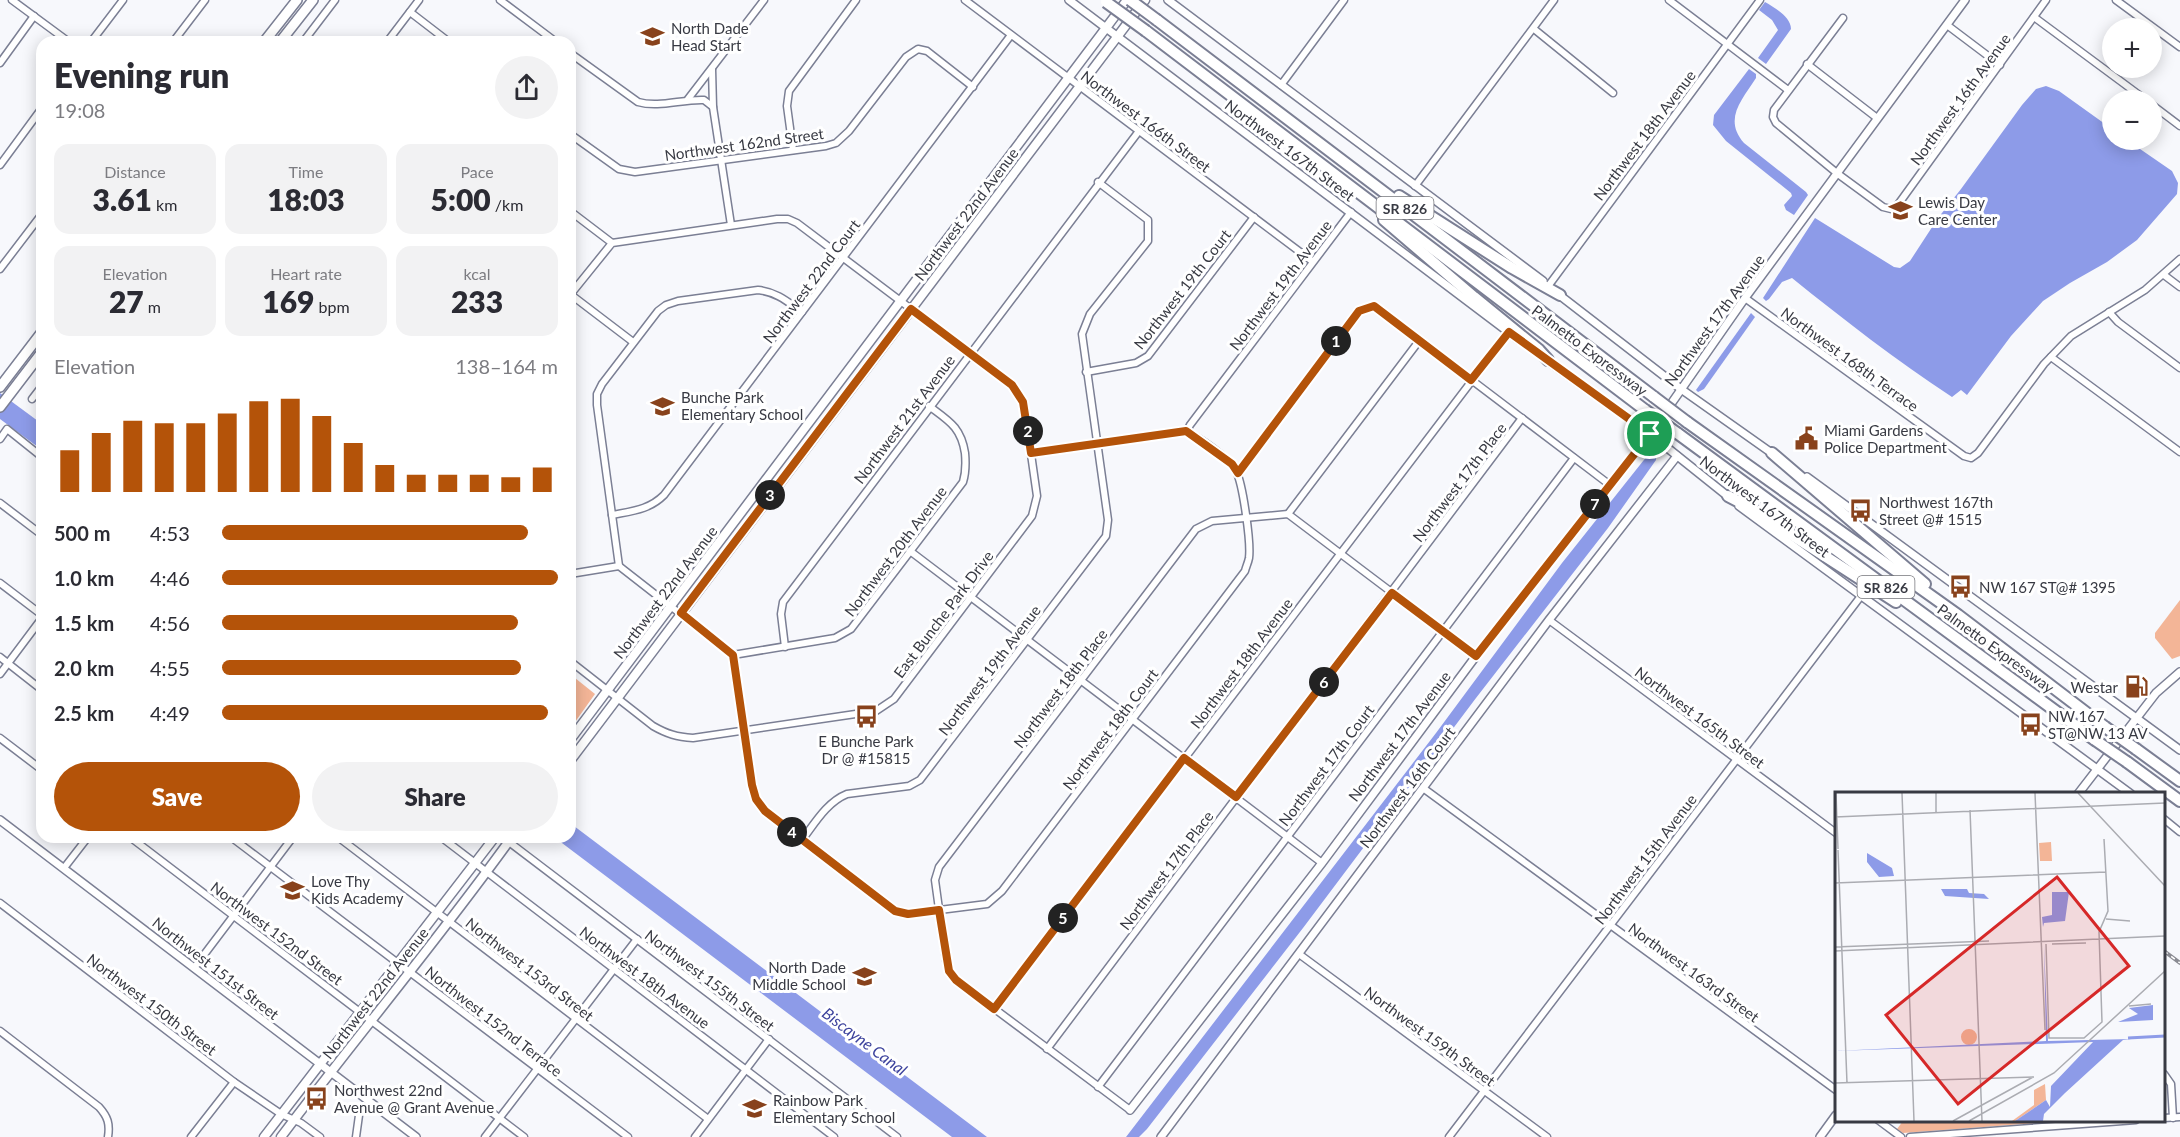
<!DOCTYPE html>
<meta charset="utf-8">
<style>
body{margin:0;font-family:Lato,sans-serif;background:#f2f2f3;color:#2b2b33;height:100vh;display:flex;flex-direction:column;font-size:22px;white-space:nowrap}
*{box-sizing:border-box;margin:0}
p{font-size:20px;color:#7c7c81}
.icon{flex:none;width:33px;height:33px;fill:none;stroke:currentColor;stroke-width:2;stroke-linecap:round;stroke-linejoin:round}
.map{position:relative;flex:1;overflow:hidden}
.side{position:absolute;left:36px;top:36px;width:540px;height:807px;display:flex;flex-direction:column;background:#fff;border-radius:18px;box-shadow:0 3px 15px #0003}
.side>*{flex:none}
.fabs{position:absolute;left:2102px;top:18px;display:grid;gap:12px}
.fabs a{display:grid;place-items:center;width:60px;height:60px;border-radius:50%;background:#fff;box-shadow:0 3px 15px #0003;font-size:30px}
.pin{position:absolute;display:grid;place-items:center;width:51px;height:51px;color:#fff;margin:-26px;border:3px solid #fff;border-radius:50%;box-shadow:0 2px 6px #0007}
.km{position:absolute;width:30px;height:30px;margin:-15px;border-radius:50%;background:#222;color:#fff;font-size:16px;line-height:30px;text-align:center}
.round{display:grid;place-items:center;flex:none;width:63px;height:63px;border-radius:32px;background:#f2f2f3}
.head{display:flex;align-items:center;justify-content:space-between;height:102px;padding:0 18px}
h1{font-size:33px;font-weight:800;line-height:45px}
.figures{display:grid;grid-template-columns:repeat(3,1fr);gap:9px;height:102px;padding:6px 18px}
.figures div{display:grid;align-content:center;border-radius:15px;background:#f2f2f3;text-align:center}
.figures b{font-size:30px;font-weight:800}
.figures small{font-size:16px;font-weight:400}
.figures p{font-size:16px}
.chart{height:168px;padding:12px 18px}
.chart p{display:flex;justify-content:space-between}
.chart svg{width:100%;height:108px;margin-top:6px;stroke:#b45309;stroke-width:6}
.cta{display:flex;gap:12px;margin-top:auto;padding:12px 18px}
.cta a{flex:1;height:69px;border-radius:36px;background:#b45309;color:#fff;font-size:24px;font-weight:800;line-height:69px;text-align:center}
.cta a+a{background:#f2f2f3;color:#2b2b33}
ul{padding:0 18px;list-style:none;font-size:20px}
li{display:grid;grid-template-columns:96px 72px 1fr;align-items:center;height:45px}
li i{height:15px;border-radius:8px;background:#b45309}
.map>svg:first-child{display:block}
</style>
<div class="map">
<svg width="2180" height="1137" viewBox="0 0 2180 1137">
<rect width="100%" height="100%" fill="#f7f8fc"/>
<g fill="#f3b597">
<polygon points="2180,600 2180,656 2172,659 2155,638 2155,633"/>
<polygon points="570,674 595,694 570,729"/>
<polygon points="1903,1121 1903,1120 2063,1121 1903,1133 1897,1129"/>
</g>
<g fill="#8d9be8">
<path d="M1765,2C1775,8 1791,17 1791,29L1766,64L1758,58L1778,30L1772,20L1759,10Z"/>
<path d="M1749,69L1756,74V78C1742,100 1723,119 1744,143L1806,192L1808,195L1794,215L1786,210L1784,205L1792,196L1791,193L1726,141L1713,125L1714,115Z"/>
<path d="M2046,86L2059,91L2112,129V140H2127L2172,171L2178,183L2177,194L2137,240L2107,262L2070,283L2043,301L2011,336L1967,395L1961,390L1952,397C1896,360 1844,320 1792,278L1782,282L1769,299L1766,301L1763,298L1815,218L1894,267L1900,268L1910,261L1938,218L1961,189L2022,105L2036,89Z"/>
<polygon points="1751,313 1755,317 1704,389 1698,392 1696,390"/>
<polygon points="0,393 42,424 42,450 0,419"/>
<polygon points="1655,446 1656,448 1656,460 1608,528 1476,698 1303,928 1147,1129 1139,1137 1126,1137 1436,733 1562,563"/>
<polygon points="570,823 987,1137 952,1137 554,837 570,837"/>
</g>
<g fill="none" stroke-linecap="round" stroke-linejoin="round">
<defs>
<g id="minor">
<polyline points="12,0 69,42"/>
<polyline points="500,0 556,42"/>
<polyline points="965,0 1312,261"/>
<polyline points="1669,0 1788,90"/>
<polyline points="2116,0 2180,47"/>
<polyline points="410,12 449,42"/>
<polyline points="2034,17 2146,100"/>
<polyline points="1843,18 1774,110 1773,117 1776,123 1838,174 1883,207 1891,209 1897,206 2046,0"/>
<polyline points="1947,25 2000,65"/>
<polyline points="1534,29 1613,93"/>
<polyline points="91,42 123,0"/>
<polyline points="173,42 205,0"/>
<polyline points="303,42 335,0"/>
<polyline points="387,42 419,0"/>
<path d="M570,53L638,102C659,108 682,99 704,100L713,107"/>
<polyline points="0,63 34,16"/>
<polyline points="1807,64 1877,118"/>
<polyline points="712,69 713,107 731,225"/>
<polyline points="1281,85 1344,0"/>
<polyline points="688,99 764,0"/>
<polyline points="2151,104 2180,126"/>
<polyline points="570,134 619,169 635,172 826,146 836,143 849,131 906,57 918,49 927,51 973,87"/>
<polyline points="793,150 787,106 789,91 856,0"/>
<polyline points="0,165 42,108"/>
<polyline points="1415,186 1554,0"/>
<polyline points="570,211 612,243"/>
<polyline points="0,269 42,214"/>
<polyline points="2164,275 2180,287"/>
<polyline points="1549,285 1760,0"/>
<polyline points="570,294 633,342"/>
<path d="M570,295L612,243L777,219H788L797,223L1012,385L1023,402L1025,412L1037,496L1032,516L894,699L876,711L693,738C677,737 667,734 653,726L570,661"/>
<polyline points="1745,298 1964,456 1971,458 1978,453 2044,364 2071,336 2145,290 2180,259"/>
<polyline points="2109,312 2118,322 2180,368"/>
<polyline points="2051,357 2180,452"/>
<polyline points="1086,372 1136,363 1148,356 1254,217"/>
<polyline points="32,399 42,386"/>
<polyline points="1187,431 1190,425 1351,212"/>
<polyline points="0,439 7,429 42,457"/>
<polyline points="1238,473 1358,311 1374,306 1610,485"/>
<polyline points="0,503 42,535"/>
<polyline points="1288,514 1419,341"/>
<path d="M612,515C632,511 649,510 664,495L1011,35"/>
<polyline points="910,551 1322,863"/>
<path d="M619,566L597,405V394L602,384L658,311L666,305L678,301L758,290C777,292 788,302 802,312"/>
<polyline points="619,566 733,655"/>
<polyline points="570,574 619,566"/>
<polyline points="0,583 42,615"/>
<polyline points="1549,620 1836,833"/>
<polyline points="785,647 781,614 783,602 1139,131"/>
<path d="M733,655L752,785L756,799L765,811L895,911L908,914L987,904L1002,891L1245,571C1246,567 1248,563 1249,558C1251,543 1243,484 1236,471C1230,459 1194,432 1181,431L1031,453"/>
<path d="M733,655L835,638L851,629L963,482C966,472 966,464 965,453C961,427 949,421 929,406"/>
<polyline points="0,657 42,690"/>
<polyline points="0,674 42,618"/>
<polyline points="0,738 42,770"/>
<polyline points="1423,788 1836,1090"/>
<polyline points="2164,819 2180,832"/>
<polyline points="130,837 524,1137"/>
<polyline points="231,837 628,1137"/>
<polyline points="338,837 708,1119"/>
<polyline points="441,837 834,1137"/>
<path d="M802,840C815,823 827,802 847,794L909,786L920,780L1106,536L1108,520L1082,334L1090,314L1148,241V220L1098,182"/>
<polyline points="509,842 897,1137"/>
<polyline points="64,868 88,837"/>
<polyline points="0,903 234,1082 281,1114 301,1123 320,1137"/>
<polyline points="1299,954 1547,1137"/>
<polyline points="194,968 293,837"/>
<polyline points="994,1009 1509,332"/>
<path d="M0,1031L99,1107C108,1117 110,1124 108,1137"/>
<polyline points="1047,1049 1522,418"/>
<polyline points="2164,1074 2171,1084 2173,1118"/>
<polyline points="1098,1087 1574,458"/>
<polyline points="1130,1110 956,980 949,971 946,960 935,880 939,867 1196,529 1212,521 1288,514 1476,656"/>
<polyline points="2164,1118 2180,1117"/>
<polyline points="1878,1120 1901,1137"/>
<polyline points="191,1137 234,1082"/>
<polyline points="356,1137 360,1108"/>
<polyline points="485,1137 637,939"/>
<polyline points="695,1137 769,1039"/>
<polyline points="1449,1137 1861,596"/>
<polyline points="1910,1137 2136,1120"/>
</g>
<g id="tertiary">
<polyline points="1069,0 1519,340"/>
<polyline points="1168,0 1543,281"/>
<polyline points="1558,294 1681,389 1773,454"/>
<polyline points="1545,359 1650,434 1730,498"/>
<polyline points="1807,477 2180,750"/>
<polyline points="1739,506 2131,794"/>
<polyline points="2078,794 2156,693 2180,672"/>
<polyline points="0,820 416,1137"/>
<polyline points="1130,1110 1322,863 1476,656 1650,434 1745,298 1965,0"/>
<polyline points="1161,1137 1549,620 1677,456"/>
<polyline points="1820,1137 1836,1115"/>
</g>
<g id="secondary">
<polyline points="570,740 1127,0"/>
<polyline points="570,761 1145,0"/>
<polyline points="264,1137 495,837"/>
<path d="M281,1137C357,1036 438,940 512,837"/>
</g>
<g id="primary">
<polyline points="264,42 297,0"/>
<polyline points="280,42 313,0"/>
<polyline points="0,387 42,332"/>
<polyline points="0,407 42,352"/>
</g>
<g id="motorway">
<polyline points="1157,20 1654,397"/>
<polyline points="1146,31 1645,410"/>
<polyline points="1399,196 1512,268 1560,295"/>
<polyline points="1384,220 1474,297 1539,350 1548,360"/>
<polyline points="1687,422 1958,615 2105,727"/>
<polyline points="1677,433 2095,740"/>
<polyline points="1772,453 1925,584"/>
<polyline points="1728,496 1747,506 1896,602"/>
<polyline points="2136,749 2180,781"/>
<polyline points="2127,762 2180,801"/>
</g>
</defs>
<use href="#minor" stroke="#7b7f94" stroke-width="9"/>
<use href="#tertiary" stroke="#7b7f94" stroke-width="10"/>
<use href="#secondary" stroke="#7b7f94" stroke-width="11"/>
<use href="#primary" stroke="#7b7f94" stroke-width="12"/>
<use href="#motorway" stroke="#7b7f94" stroke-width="14"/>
<use href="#minor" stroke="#fff" stroke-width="6"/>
<use href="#tertiary" stroke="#fff" stroke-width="7"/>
<use href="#secondary" stroke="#fff" stroke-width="8"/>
<use href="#primary" stroke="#fff" stroke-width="9"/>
<use href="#motorway" stroke="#fff" stroke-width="10"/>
<defs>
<polyline id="rail" points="2164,951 2180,963"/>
</defs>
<use href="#rail" stroke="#8a8b92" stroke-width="4"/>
<use href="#rail" stroke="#fff" stroke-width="1.5" stroke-dasharray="4.5" stroke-linecap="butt"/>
<defs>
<g id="motorway-bridge">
<polyline points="1130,0 1157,20"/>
<polyline points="1106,2 1146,31"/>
<polyline points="1654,397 1687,422"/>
<polyline points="1645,410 1677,433"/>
<polyline points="2105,727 2136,749"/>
<polyline points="2095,740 2127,762"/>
</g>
</defs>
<use href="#motorway-bridge" stroke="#7b7f94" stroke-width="14" stroke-linecap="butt"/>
<use href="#motorway-bridge" stroke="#fff" stroke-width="10"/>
</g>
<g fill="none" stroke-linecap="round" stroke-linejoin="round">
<defs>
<polygon id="route" points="1374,306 1471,380 1509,332 1650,434 1476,656 1392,593 1236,797 1184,758 994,1009 956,980 949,971 939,910 908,914 895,911 765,811 756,799 752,785 733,655 681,613 911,309 1012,385 1023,402 1031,453 1186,431 1232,464 1238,473 1359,311"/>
</defs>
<use href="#route" stroke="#fff" stroke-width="12"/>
<use href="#route" stroke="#b45309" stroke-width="8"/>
</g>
<defs>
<symbol id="school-bare" viewBox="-9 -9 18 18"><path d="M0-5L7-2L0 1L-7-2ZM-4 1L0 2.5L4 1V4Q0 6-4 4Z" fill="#88421c" stroke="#fff" stroke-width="2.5" paint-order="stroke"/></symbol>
<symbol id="civic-bare" viewBox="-9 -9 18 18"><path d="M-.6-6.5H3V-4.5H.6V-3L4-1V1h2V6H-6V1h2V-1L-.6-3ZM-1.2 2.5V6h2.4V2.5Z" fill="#88421c" stroke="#fff" stroke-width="2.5" paint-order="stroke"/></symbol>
<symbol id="bus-bare" viewBox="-9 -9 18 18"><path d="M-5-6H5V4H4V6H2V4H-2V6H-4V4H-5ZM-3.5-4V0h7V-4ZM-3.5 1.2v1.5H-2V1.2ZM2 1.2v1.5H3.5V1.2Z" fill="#88421c" stroke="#fff" stroke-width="2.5" paint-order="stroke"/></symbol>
<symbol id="fuel-bare" viewBox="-9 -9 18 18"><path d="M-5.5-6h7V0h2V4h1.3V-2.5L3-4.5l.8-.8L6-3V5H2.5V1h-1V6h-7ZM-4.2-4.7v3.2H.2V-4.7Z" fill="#88421c" stroke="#fff" stroke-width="2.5" paint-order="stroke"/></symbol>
</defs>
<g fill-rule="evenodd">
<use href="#school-bare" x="636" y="20" width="33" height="33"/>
<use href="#school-bare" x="1884" y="194" width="33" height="33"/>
<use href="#school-bare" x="646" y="390" width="33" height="33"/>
<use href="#civic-bare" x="1790" y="422" width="33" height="33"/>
<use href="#bus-bare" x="1844" y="494" width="33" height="33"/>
<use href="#bus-bare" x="1944" y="570" width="33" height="33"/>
<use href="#fuel-bare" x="2120" y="670" width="33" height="33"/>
<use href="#bus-bare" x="850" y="700" width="33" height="33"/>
<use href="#bus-bare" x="2014" y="708" width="33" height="33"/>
<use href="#school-bare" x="276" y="874" width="33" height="33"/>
<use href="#school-bare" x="848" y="960" width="33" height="33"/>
<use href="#bus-bare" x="300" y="1082" width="33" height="33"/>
<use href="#school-bare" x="738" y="1092" width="33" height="33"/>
</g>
<g text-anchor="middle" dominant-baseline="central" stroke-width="6" stroke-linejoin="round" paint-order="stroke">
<g fill="#fff" stroke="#74757b" stroke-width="1.5">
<rect x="1376.5" y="197" width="57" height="22" rx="4.5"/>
<rect x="1857.5" y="576" width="57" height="22" rx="4.5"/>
</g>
<g font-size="14" font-weight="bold" fill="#383a43">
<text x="1405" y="208">SR 826</text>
<text x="1886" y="587">SR 826</text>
</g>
<g font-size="15" fill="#383a43" stroke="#fff" text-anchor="start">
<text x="671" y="28">North Dade<tspan x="671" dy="17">Head Start</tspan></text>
<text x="1918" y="202">Lewis Day<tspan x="1918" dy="17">Care Center</tspan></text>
<text x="681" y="397">Bunche Park<tspan x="681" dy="17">Elementary School</tspan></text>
<text x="1824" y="430">Miami Gardens<tspan x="1824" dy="17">Police Department</tspan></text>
<text x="1879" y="502">Northwest 167th<tspan x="1879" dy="17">Street @# 1515</tspan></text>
<text x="1979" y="587">NW 167 ST@# 1395</text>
<text x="2118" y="687" text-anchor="end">Westar</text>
<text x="2048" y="716">NW 167<tspan x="2048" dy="17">ST@NW 13 AV</tspan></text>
<text x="866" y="741" text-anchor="middle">E Bunche Park<tspan x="866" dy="17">Dr @ #15815</tspan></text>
<text x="311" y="881">Love Thy<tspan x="311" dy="17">Kids Academy</tspan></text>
<text x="846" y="967" text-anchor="end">North Dade<tspan x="846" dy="17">Middle School</tspan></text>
<text x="334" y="1090">Northwest 22nd<tspan x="334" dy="17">Avenue @ Grant Avenue</tspan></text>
<text x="773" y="1100">Rainbow Park<tspan x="773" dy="17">Elementary School</tspan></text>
</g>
<g font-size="15" fill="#383a43" stroke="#fff">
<text transform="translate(1960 99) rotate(-54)">Northwest 16th Avenue</text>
<text transform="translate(1146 121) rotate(37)">Northwest 166th Street</text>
<text transform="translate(1644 135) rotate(-53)">Northwest 18th Avenue</text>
<text transform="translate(744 144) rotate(-8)">Northwest 162nd Street</text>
<text transform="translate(1290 150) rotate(37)">Northwest 167th Street</text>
<text transform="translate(966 214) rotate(-53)">Northwest 22nd Avenue</text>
<text transform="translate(811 281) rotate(-53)">Northwest 22nd Court</text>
<text transform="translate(1280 285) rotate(-53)">Northwest 19th Avenue</text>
<text transform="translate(1182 289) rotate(-52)">Northwest 19th Court</text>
<text transform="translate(1714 320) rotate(-54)">Northwest 17th Avenue</text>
<text transform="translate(1590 350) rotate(37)">Palmetto Expressway</text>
<text transform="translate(1850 359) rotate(36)">Northwest 168th Terrace</text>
<text transform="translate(904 419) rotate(-53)">Northwest 21st Avenue</text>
<text transform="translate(1459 482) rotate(-53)">Northwest 17th Place</text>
<text transform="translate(1765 506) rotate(37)">Northwest 167th Street</text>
<text transform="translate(895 551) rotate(-53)">Northwest 20th Avenue</text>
<text transform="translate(665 592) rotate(-53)">Northwest 22nd Avenue</text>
<text transform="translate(943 614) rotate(-53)">East Bunche Park Drive</text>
<text transform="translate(1996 648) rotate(36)">Palmetto Expressway</text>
<text transform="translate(1241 663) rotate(-53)">Northwest 18th Avenue</text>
<text transform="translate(989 670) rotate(-53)">Northwest 19th Avenue</text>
<text transform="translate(1060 688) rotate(-53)">Northwest 18th Place</text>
<text transform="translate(1700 717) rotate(37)">Northwest 165th Street</text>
<text transform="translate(1110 729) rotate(-53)">Northwest 18th Court</text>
<text transform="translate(1399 736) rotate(-53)">Northwest 17th Avenue</text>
<text transform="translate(1326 765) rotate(-53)">Northwest 17th Court</text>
<text transform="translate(1407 787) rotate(-53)">Northwest 16th Court</text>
<text transform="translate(1645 859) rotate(-53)">Northwest 15th Avenue</text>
<text transform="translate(1166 870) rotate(-53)">Northwest 17th Place</text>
<text transform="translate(277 933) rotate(37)">Northwest 152nd Street</text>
<text transform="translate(216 968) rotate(38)">Northwest 151st Street</text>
<text transform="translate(530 969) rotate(38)">Northwest 153rd Street</text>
<text transform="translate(1694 972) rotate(36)">Northwest 163rd Street</text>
<text transform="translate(645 977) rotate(37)">Northwest 18th Avenue</text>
<text transform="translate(710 980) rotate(37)">Northwest 155th Street</text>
<text transform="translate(375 993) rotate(-52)">Northwest 22nd Avenue</text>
<text transform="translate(152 1004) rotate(37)">Northwest 150th Street</text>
<text transform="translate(494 1021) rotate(38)">Northwest 152nd Terrace</text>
<text transform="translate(1430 1036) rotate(36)">Northwest 159th Street</text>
</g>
<g font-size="16" font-style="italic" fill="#3d439d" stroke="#fff">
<text transform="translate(865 1041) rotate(37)">Biscayne Canal</text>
</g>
</g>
<g transform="translate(1835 792)">
<rect width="330" height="330" fill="#f7f8fc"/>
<path d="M216,50L217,69H205L204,51ZM126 245a8 8 0 1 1 16 0a8 8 0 1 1-16 0ZM210,292L211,308L180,329H177L199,313V298Z" fill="#f3b597"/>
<path d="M32,61L57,76L59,84L44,85L32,70ZM106,97H132L134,101L149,102L154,107L110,104ZM217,100H234L230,129L209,131L208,135L207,125L217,123ZM209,153L213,249L296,247L288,248L230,301L209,322L208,329H180L211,308L215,315L216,294L258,250L0,259L211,249ZM318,213V228L283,230L303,222L294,216Z" fill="#8d9be8"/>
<path fill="none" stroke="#8d9be8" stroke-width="3" d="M293,246L330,244"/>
<path fill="none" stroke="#abacb2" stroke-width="1.5" d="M1,1L3,57M67,1L79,329M101,1V20M200,1L210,238M243,1L330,94M135,18L147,329M0,25L330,11M3,58L12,291M0,91L271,80M271,127L295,129M211,152L214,246H249L267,230L264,140L273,119L269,47M217,152L251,151M0,155L154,149M0,159L330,144M294,214L316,212M0,291L199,285M118,329L198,285M134,329L219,281L330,179"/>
<path fill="#d62828" fill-opacity="0.15" stroke="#d62828" stroke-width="3" d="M222,85L294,174L123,312L51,223Z"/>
<rect width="330" height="330" fill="none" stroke="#383a43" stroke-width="3"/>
</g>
</svg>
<div class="fabs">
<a>+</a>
<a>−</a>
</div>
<div class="pin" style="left:1650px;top:434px;background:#1e9e55"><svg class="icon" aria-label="arrive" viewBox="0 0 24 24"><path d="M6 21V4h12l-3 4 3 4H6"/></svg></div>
<b class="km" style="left:1336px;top:341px">1</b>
<b class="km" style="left:1028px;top:431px">2</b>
<b class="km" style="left:770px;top:495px">3</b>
<b class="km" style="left:792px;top:832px">4</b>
<b class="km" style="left:1063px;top:918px">5</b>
<b class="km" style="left:1324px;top:682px">6</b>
<b class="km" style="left:1595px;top:504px">7</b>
<section class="side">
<div class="head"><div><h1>Evening run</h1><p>19:08</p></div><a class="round"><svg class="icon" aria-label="share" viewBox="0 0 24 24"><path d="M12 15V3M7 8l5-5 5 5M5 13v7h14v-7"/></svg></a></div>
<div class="figures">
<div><p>Distance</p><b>3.61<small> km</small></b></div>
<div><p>Time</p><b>18:03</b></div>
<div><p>Pace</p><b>5:00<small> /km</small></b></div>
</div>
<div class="figures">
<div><p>Elevation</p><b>27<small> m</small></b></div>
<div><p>Heart rate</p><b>169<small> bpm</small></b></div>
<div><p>kcal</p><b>233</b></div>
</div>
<div class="chart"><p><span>Elevation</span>138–164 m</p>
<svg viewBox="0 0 160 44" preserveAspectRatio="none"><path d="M5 44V27M15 44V20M25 44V15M35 44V16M45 44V16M55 44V12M65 44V7M75 44V6M85 44V13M95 44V24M105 44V33M115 44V37M125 44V37M135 44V37M145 44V38M155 44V34"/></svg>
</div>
<ul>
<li><b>500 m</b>4:53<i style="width:91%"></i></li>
<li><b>1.0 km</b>4:46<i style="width:100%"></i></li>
<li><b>1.5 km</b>4:56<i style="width:88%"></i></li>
<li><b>2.0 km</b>4:55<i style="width:89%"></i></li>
<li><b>2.5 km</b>4:49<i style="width:97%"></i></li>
</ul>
<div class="cta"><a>Save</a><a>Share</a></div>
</section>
</div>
